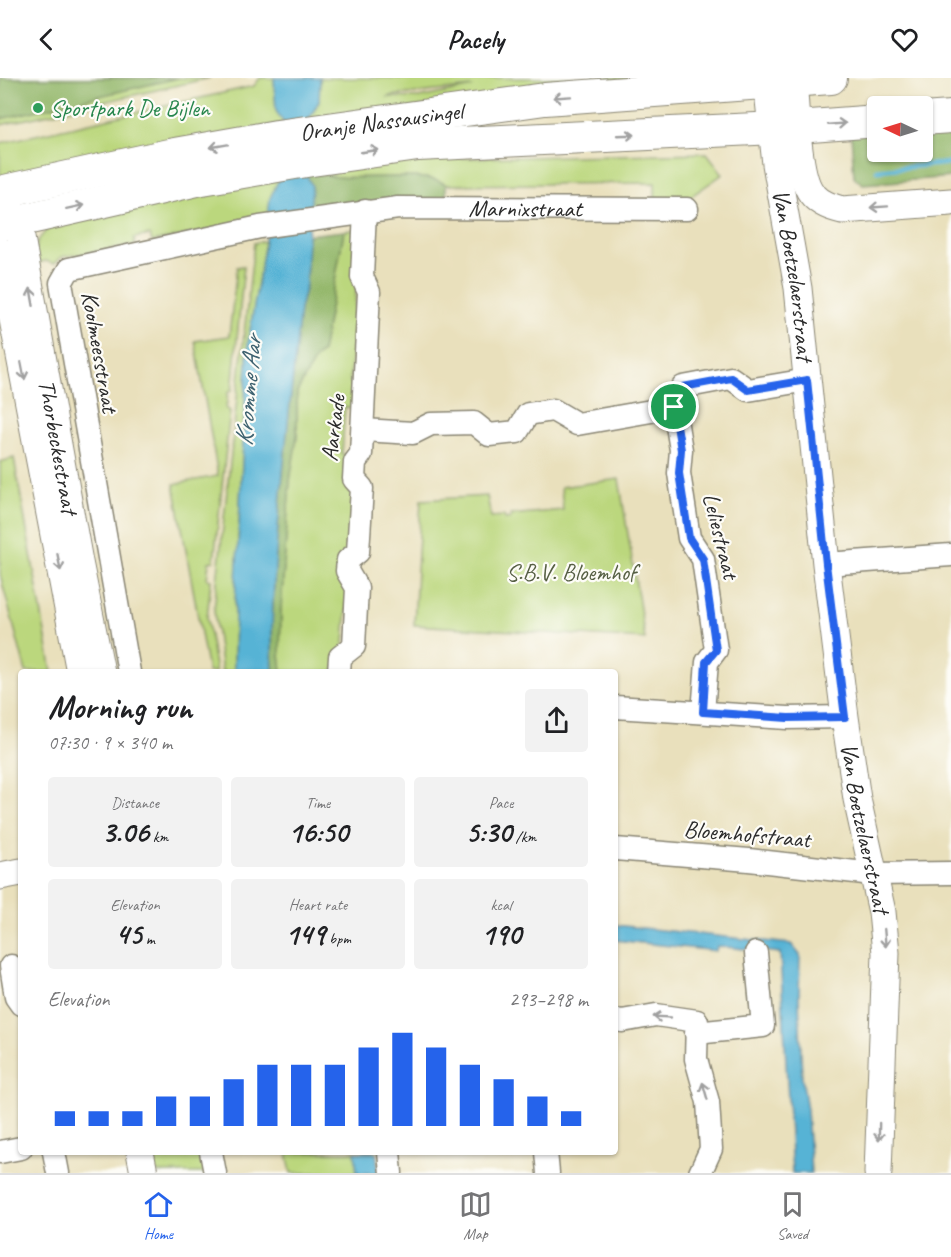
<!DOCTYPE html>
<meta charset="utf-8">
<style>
body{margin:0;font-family:Caveat,sans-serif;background:#f2f2f2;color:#202124;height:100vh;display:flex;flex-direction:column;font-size:22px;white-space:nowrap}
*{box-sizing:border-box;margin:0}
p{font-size:20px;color:#757577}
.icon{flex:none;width:33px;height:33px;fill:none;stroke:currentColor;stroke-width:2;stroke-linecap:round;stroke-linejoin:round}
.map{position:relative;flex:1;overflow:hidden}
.side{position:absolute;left:18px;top:591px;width:600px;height:486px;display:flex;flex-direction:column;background:#fff;border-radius:6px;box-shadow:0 2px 4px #0004}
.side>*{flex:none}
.needle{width:39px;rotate:274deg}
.controls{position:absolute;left:867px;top:18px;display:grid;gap:12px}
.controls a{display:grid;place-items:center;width:66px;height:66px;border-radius:6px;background:#fff;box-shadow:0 2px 4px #0004;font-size:30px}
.pin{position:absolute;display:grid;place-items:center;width:51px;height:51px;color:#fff;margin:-26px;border:3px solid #fff;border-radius:50%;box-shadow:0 2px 6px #0007}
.round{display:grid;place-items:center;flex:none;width:63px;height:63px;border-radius:6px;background:#f2f2f2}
.summary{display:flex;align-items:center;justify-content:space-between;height:102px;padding:0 30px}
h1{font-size:33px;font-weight:800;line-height:45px}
.metrics{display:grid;grid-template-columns:repeat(3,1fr);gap:9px;height:102px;padding:6px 30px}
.metrics div{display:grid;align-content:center;border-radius:6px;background:#f2f2f2;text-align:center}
.metrics b{font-size:30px;font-weight:800}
.metrics small{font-size:16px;font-weight:400}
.metrics p{font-size:16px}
.chart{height:168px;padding:12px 30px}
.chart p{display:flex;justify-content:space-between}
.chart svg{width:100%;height:108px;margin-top:6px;stroke:#2563eb;stroke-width:6}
header{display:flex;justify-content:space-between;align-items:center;height:78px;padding:0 30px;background:#fff;font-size:27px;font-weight:800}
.tabs{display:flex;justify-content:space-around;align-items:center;height:84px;border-top:2px solid #e0e0e0;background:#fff;font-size:16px;color:#757577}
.tabs a{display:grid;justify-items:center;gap:3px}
.tabs .selected{color:#2563eb}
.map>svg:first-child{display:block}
</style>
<header><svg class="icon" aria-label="back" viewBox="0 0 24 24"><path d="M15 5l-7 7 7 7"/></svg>Pacely<svg class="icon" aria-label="heart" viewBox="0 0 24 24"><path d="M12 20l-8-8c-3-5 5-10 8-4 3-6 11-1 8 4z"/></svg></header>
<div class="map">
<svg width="951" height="1095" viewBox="0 0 951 1095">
<rect width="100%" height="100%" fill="#fdfcf7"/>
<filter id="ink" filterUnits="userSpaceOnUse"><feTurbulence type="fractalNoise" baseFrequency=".0167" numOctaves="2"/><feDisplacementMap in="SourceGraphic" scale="12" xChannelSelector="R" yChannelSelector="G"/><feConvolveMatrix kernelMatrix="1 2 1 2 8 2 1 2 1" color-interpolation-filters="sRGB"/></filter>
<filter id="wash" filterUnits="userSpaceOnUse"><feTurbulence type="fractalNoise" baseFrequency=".008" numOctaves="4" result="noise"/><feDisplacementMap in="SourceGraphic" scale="24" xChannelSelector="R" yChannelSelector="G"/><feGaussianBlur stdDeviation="1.35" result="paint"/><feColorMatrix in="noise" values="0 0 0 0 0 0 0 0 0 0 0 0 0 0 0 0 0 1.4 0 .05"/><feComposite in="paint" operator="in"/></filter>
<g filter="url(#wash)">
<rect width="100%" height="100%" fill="#e9e0bc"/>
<g fill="#bbd77d" stroke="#738154" stroke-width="1.5" fill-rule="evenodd">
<polygon points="0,0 210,0 0,47"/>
<polygon points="260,0 274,0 276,33 288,44 0,106 0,65 254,8"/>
<path d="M320,0H642L308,43L319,23ZM473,9L419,20L388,19L389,18Z"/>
<path d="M707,75L723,96L684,123L655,124V105L446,107C429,93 362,102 338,99C327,98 316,96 305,94L427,81Z"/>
<path d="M280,99L268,140L152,164L150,157L134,160L135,167L62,179L54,186L46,183L36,185C35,165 36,162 50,149Z"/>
<polygon points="360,151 350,304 359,316 356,331 345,329 342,377 349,377 356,414 351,469 342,477 340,503 348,513 344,566 333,594 282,594 280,576 281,531 290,403 297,358 297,314 316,279 322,274 344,153"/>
<polygon points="265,163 248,264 235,526 234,594 222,594 214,532 254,165"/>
<polygon points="244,188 232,313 228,314 226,331 230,333 214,483 209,484 207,501 211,502 207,540 216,594 208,594 174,406 218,398 195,263 229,258 237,189"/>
<polygon points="14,380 52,594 26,594 0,497 0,384"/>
<polygon points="619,401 645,561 414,547 421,422 487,418 491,439 504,438 505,441 511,440 511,437 563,432 561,409"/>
<polygon points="153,1074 205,1074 209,1095 157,1095"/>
<polygon points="287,1074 355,1074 357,1095 291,1095"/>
</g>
<g fill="#94b86c" stroke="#60724c" stroke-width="1.5">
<polygon points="0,0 178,0 0,41"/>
<polygon points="951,48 951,99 863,106 854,99 851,55 877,53 878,74 922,74 923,50"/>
<path d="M305,94C316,96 327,98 338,99C362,102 429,93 446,107V124L310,134Z"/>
<path d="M344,153L322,274L316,279L297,314V358L290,403L281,531L280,576L282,594H273C270,550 274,506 277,462C283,385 292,308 300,231L306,207L308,157Z"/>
</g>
<g fill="#57b3d5" stroke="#416f80" stroke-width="1.5">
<path d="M274,0H320L319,23L308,43L305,94L312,108L308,157L306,207L300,231C292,308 283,385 277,462C274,506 270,550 273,594H234L235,526L248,264L265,163L270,120L280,99L284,45L276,33Z"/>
<polygon points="615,847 791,866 800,877 799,919 802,1000 807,1031 811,1095 792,1095 780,875 717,868 716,873 615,862"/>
<polygon points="355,1074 376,1074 379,1095 357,1095"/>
</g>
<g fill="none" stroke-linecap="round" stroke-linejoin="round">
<polyline stroke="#57b3d5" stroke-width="5" points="877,92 951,85"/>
</g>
</g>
<g filter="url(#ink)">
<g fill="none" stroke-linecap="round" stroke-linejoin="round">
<defs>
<g id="minor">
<polyline points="674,329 681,372 679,395 689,460 703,481 716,572 707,584 703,634"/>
<polyline points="363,352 413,355 431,346 474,345 489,357 517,354 528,336 553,332 577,346 674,329 683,309 731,300 748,312 807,302"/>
<polyline points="826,486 951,477"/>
<path id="s1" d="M129,594L61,205L69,191L260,149L398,130L687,131"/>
<polyline points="339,594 340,579 354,568 357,510 347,493 348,482 358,474 362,410 354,401 355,384 361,376 369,214 362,199 365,133"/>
<polyline points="615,629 788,640 845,639"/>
<polyline points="615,771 749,782 873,796 951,795"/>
<polyline points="11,888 16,919 21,926"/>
<polyline points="615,942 622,943 656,937 697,943 696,981 708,1024 711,1071 700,1095"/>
<polyline points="696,955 763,948 756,875"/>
<polyline points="0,1074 21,1070"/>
<polyline points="54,1074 58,1095"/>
<polyline points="211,1074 215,1095"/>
<polyline points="389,1074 391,1095"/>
<polyline points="546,1074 548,1095"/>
</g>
<g id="tertiary">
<path d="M793,3C796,28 796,100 813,117C821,126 831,129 842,132L951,124"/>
<path id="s2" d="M767,4L776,86L798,210L826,486L845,639L857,721L882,834L886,875L878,1095"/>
<path id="s3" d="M8,126L18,143L79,484L101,594"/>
<polyline points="0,173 80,594"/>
<polyline points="0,798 21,794"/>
<polyline points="140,1074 144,1095"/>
</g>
<g id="secondary">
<polyline points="922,41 951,39"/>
<path id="s4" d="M0,114L169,77L277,58L545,21L831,0"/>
<polyline points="0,147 202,101 312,82 418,67 797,49 878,43"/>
</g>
</defs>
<use href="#minor" stroke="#8a8674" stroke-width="25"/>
<use href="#tertiary" stroke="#8a8674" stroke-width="29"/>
<use href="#secondary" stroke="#8a8674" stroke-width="34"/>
<use href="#minor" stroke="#fff" stroke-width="22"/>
<use href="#tertiary" stroke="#fff" stroke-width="27"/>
<use href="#secondary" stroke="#fff" stroke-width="32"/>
</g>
<defs><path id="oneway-shaft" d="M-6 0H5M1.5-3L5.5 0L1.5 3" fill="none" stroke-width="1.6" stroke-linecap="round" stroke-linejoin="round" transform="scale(1.5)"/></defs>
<g stroke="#a0a0a0">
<use href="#oneway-shaft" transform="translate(562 19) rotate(176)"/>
<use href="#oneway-shaft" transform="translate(837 46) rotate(-4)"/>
<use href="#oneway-shaft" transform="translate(626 57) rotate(-2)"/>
<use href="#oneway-shaft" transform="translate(219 68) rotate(170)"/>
<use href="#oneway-shaft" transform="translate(370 73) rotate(-8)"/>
<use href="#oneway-shaft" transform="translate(75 129) rotate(-12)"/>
<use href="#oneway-shaft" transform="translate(879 129) rotate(176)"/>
<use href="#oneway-shaft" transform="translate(32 219) rotate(-100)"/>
<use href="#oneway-shaft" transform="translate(23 293) rotate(79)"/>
<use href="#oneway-shaft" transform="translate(59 484) rotate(79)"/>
<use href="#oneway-shaft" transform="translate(885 860) rotate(85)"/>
<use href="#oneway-shaft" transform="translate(662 939) rotate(-177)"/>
<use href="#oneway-shaft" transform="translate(705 1013) rotate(-106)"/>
<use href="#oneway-shaft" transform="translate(879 1054) rotate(91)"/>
</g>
</g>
<g fill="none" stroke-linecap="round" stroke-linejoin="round" filter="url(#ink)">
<defs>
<polygon id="route" points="731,300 748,312 807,302 826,486 845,639 788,640 703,634 706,584 716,572 703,481 689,460 679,395 681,372 674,329 683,309"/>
</defs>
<use href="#route" stroke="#fff" stroke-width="12"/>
<use href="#route" stroke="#2563eb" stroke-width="8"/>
</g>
<circle fill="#2e9e5b" stroke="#fdfcf7" stroke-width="2" cx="38" cy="30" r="6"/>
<g text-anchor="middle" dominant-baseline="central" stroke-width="4.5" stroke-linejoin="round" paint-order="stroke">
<g font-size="24" fill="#27864d" stroke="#fdfcf7" text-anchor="start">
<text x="50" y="30">Sportpark De Bijlen</text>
</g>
<g font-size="24" fill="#2b2b2b" stroke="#fdfcf7">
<text stroke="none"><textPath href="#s4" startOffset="388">Oranje Nassausingel</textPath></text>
<text stroke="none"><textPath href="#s1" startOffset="873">Marnixstraat</textPath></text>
<text stroke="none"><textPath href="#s2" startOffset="195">Van Boetzelaerstraat</textPath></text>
<text transform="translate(100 274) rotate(80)">Koolmeesstraat</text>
<text transform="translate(333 350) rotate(-83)">Aarkade</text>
<text stroke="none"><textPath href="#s3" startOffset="249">Thorbeckestraat</textPath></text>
<text transform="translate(721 458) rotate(76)">Leliestraat</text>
<text stroke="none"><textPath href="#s2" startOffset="753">Van Boetzelaerstraat</textPath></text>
<text transform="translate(747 756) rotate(5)">Bloemhofstraat</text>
</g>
<g font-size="24" fill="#565f44" stroke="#fdfcf7">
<text x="571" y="494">S.B.V. Bloemhof</text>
</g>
<g font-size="26" font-style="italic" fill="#3d616f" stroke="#fdfcf7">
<text transform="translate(248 313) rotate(-85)">Kromme Aar</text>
</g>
</g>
</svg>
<div class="controls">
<a><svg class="needle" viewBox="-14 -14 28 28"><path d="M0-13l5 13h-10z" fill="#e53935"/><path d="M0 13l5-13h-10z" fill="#757577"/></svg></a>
</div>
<div class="pin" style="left:674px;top:329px;background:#1e9e55"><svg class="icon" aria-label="arrive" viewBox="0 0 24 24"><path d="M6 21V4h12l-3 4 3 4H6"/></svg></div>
<section class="side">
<div class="summary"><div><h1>Morning run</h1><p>07:30 · 9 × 340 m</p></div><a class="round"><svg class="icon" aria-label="share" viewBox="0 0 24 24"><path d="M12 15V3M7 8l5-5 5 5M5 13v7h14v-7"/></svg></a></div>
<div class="metrics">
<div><p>Distance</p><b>3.06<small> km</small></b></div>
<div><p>Time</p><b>16:50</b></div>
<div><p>Pace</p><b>5:30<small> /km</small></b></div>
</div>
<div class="metrics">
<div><p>Elevation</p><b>45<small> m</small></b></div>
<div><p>Heart rate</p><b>149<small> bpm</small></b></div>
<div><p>kcal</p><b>190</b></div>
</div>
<div class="chart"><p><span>Elevation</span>293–298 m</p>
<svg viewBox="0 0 160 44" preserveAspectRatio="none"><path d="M5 44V38M15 44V38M25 44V38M35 44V32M45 44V32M55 44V25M65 44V19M75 44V19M85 44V19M95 44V12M105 44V6M115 44V12M125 44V19M135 44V25M145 44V32M155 44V38"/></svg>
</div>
</section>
</div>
<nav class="tabs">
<a class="selected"><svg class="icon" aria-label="home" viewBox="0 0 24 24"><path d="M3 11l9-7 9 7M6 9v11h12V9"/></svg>Home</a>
<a><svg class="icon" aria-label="map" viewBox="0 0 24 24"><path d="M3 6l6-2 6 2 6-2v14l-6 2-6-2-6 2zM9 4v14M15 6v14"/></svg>Map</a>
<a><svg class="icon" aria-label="saved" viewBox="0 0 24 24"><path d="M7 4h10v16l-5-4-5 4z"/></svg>Saved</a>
</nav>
